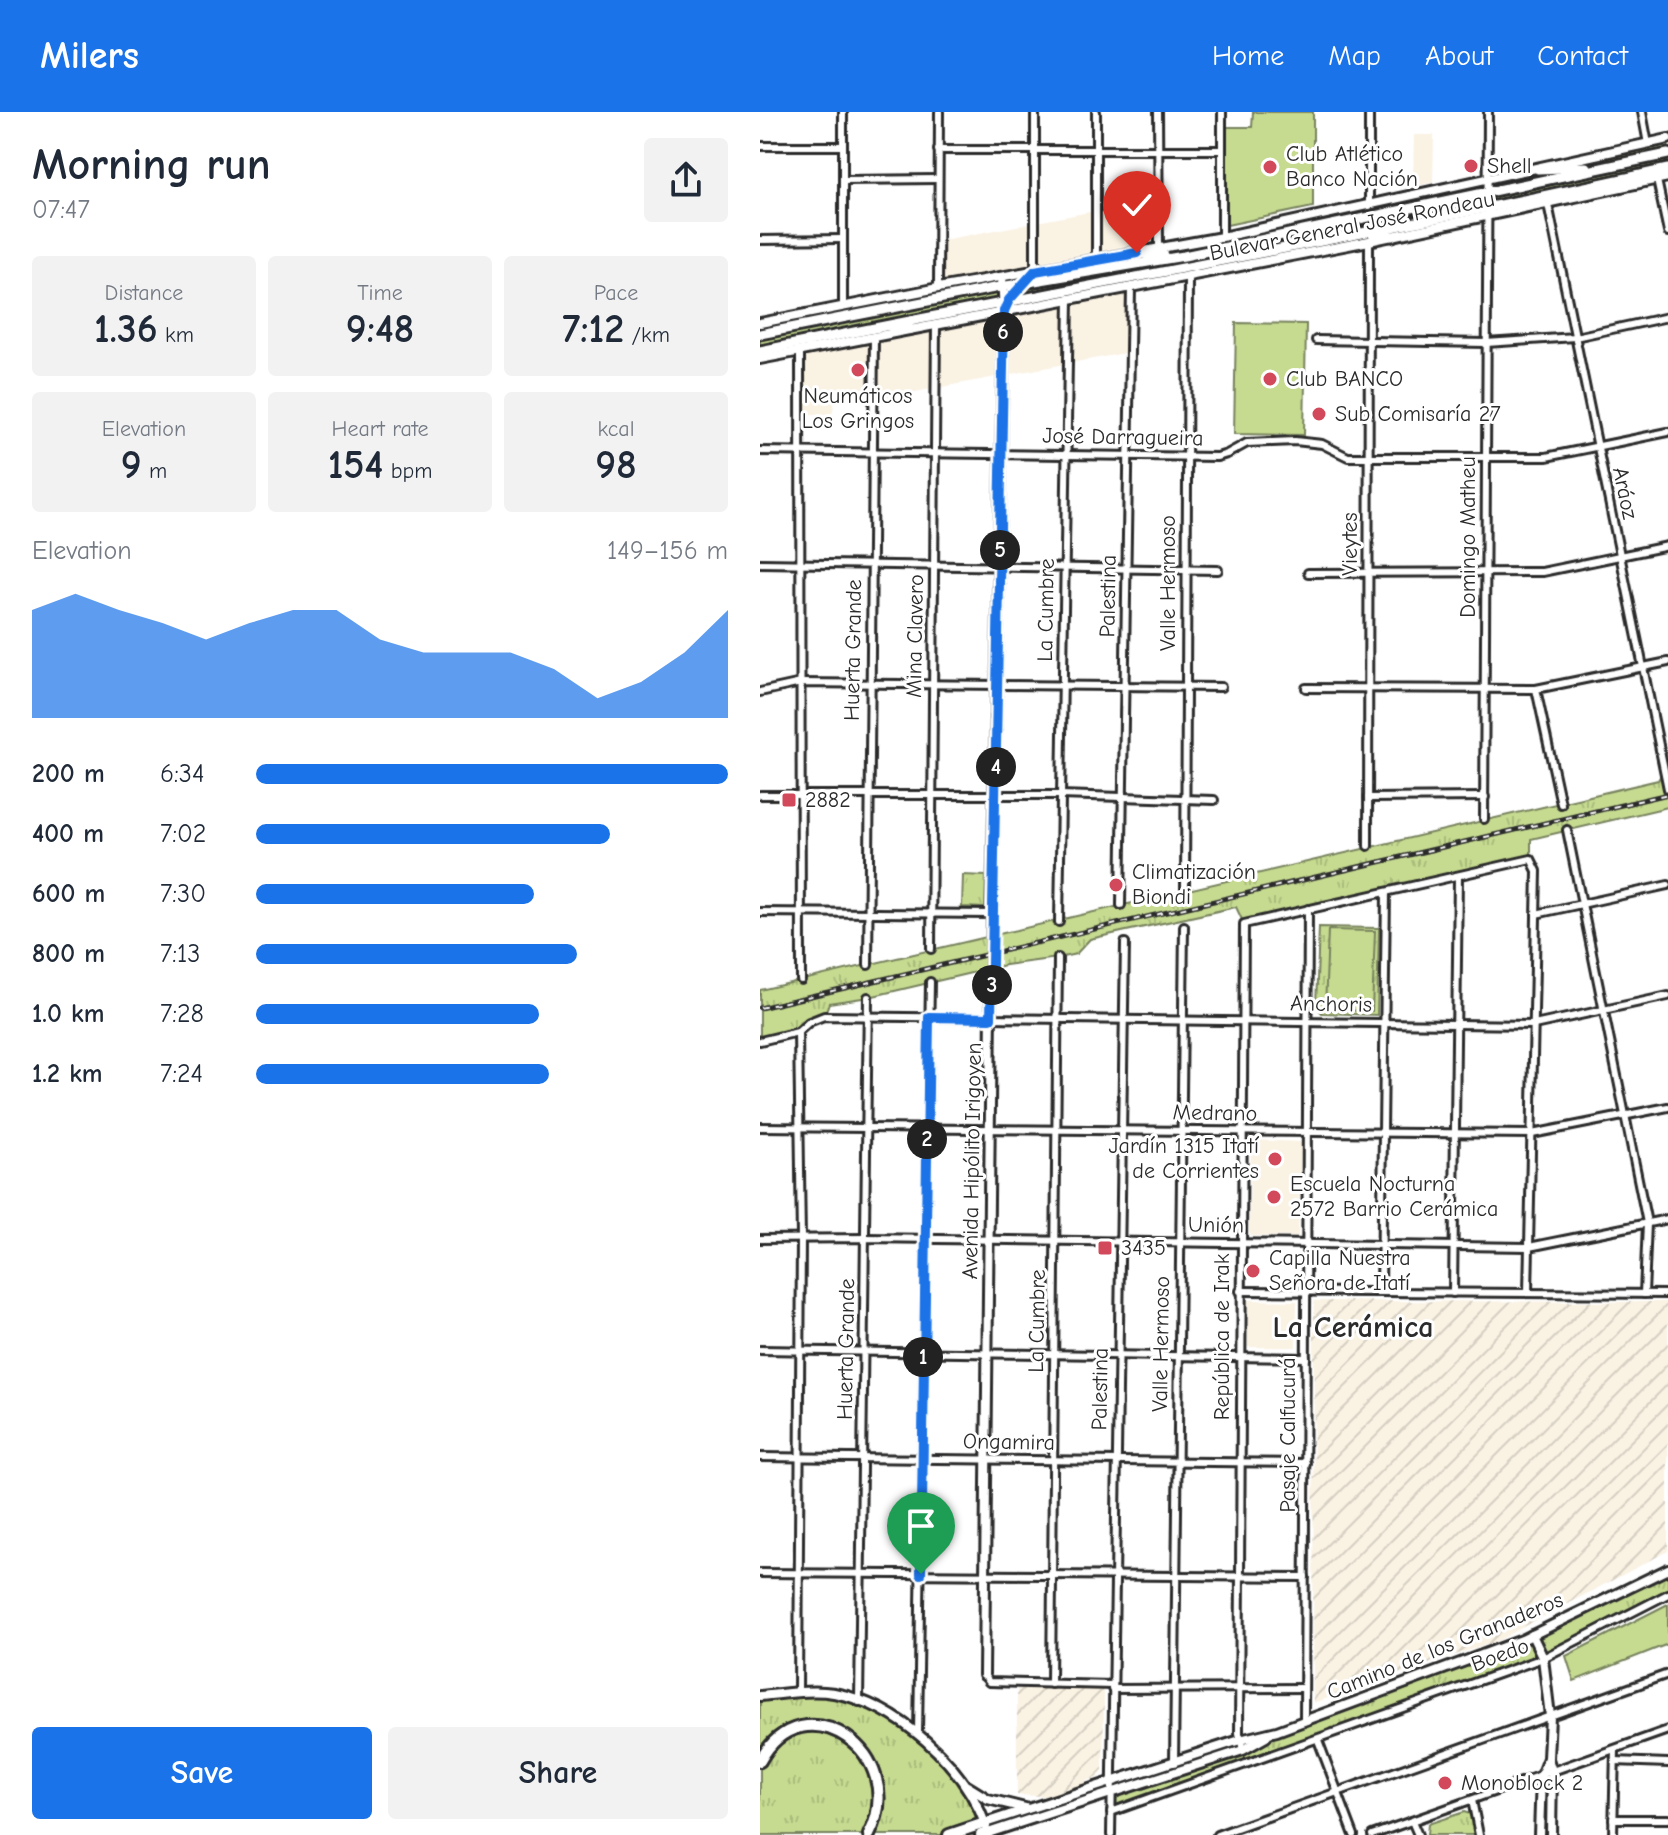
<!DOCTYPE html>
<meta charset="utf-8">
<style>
body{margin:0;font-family:"Comic Neue",sans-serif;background:#f2f2f3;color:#1f2937;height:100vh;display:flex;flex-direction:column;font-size:30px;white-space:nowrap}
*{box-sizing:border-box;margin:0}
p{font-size:26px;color:#747a83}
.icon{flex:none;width:44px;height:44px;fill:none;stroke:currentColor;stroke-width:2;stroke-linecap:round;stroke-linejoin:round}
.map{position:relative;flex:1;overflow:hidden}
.panel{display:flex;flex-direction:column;background:#fff;width:760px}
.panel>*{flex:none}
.pin{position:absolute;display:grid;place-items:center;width:68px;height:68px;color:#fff;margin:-82px -34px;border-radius:50% 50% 50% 0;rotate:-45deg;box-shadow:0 0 8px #0007}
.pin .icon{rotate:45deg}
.km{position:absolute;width:40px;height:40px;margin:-20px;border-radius:50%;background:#222;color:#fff;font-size:22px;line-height:40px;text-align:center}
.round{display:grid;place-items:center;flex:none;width:84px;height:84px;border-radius:8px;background:#f2f2f3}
.head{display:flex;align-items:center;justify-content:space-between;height:136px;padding:0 32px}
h1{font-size:44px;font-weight:700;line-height:60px}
.metrics{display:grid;grid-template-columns:repeat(3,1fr);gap:12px;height:136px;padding:8px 32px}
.metrics div{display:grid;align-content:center;border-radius:8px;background:#f2f2f3;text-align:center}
.metrics b{font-size:40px;font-weight:700}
.metrics small{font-size:22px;font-weight:400}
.metrics p{font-size:22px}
.chart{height:224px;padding:16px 32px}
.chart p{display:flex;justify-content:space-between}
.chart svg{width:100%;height:144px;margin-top:8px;fill:#1a73e8;opacity:.7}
.primary-button{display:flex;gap:16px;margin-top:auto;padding:16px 32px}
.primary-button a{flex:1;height:92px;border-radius:8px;background:#1a73e8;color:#fff;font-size:32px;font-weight:700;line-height:92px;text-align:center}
.primary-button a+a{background:#f2f2f3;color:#1f2937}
ul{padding:0 32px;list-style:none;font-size:26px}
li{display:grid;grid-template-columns:128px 96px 1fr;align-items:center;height:60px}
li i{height:20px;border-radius:10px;background:#1a73e8}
header{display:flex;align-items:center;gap:48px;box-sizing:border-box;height:112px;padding:0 40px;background:#1a73e8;color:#fff}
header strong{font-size:38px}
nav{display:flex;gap:44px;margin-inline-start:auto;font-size:28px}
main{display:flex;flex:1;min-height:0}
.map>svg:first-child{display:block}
</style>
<header>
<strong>Milers</strong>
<nav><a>Home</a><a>Map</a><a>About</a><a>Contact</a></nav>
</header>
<main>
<section class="panel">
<div class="head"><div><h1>Morning run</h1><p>07:47</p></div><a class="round"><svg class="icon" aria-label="share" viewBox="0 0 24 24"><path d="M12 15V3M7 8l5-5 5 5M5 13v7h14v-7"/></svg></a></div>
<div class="metrics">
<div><p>Distance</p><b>1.36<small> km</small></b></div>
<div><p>Time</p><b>9:48</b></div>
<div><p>Pace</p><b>7:12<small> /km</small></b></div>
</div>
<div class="metrics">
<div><p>Elevation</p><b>9<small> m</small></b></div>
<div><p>Heart rate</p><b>154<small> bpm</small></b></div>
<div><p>kcal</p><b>98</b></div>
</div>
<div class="chart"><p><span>Elevation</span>149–156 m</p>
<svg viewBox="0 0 160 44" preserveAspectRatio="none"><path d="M0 44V11L10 6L20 11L30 15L40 20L50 15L60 11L70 11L80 20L90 24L100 24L110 24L120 29L130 38L140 33L150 24L160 11V44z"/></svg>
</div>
<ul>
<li><b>200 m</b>6:34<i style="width:100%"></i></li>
<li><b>400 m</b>7:02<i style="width:75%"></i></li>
<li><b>600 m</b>7:30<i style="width:59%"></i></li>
<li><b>800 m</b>7:13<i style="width:68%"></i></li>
<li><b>1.0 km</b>7:28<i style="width:60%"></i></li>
<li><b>1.2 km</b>7:24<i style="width:62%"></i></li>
</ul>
<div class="primary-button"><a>Save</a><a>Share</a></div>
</section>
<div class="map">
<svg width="908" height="1723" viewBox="0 0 908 1723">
<defs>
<pattern id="industrial-furrows" width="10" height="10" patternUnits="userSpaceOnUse" patternTransform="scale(2)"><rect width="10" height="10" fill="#faf2e3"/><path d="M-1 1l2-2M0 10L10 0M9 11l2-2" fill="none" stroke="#d6d0c3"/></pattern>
<pattern id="grass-tufts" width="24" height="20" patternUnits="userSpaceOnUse" patternTransform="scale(2)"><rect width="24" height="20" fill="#c6db90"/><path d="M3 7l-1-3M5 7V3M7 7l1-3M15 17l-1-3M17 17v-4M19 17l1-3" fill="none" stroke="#aabc7c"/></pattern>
</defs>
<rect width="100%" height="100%" fill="#fff"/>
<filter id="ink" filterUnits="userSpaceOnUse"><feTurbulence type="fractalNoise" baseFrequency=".0125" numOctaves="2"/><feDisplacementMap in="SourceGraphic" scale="16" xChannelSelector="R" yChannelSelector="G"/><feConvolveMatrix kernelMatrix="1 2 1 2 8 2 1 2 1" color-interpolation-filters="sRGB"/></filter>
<g filter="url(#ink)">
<g fill="#faf2e3">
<polygon points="654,23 674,23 673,70 653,75"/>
<polygon points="398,87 399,137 371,176 365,241 106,289 76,285 72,302 40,302 39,203 177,176 178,129"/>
<polygon points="491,1028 541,1030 538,1125 492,1124 489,1120"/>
<polygon points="488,1188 537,1189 536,1235 488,1235"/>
</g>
<g fill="url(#industrial-furrows)">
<polygon points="554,1189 908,1190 908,1439 737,1529 553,1591"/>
<polygon points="257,1577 341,1577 344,1581 343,1659 339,1665 326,1669 325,1674 305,1680 284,1684 257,1683"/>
</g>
<g fill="url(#grass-tufts)" stroke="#78835e" stroke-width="2">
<polygon points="908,27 908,65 0,247 0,211 336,149"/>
<polygon points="908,651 908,695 771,727 771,747 484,812 476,795 330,827 316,842 298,846 245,853 109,885 69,891 64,904 38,920 0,929 0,878 898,668"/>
<polygon points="203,763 226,764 225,796 202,795"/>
<polygon points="559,815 619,816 617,903 562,901 556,894"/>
<polygon points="908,1457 908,1482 783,1546 351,1700 351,1683 228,1723 0,1723 0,1584 74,1581 129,1602 182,1646 225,1711 517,1619 762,1528"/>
<polygon points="704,1700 710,1702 716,1723 667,1723 668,1712"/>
</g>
<g fill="#c6db90" stroke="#78835e" stroke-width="2">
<polygon points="493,0 553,0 553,95 467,113 467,15 492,15"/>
<polygon points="476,211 546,212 544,323 474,322"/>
<polygon points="568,818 615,819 612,899 565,898"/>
<polygon points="908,1492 908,1532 814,1569 806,1544"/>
</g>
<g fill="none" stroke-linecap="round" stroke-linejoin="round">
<defs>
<g id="street">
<polyline points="275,0 275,159"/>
<polyline points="336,0 336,148"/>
<polyline points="398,0 399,137"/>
<polyline points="882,0 888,32"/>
<polyline points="0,34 83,34"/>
<polyline points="178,38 462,38"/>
<polyline points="83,68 178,67"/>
<polyline points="897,68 908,120"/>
<polyline points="788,92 908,677"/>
<polyline points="609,94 609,0"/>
<polyline points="462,125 462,0"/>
<polyline points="0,128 83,127"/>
<polyline points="178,176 179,0"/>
<polyline points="83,194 83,0"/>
<polyline points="556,228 726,231 815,225 908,205"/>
<polyline points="40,239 41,868"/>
<polyline points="0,339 457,345 467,342 487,331 535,329 562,332 588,345 786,345 908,320"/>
<polyline points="0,451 458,458"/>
<polyline points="548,461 782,460 908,434"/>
<polyline points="546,576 776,577 908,550"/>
<polyline points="776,577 801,692"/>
<polyline points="0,580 41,571 461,575"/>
<polyline points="0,683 300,683 454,688"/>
<polyline points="608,686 725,685"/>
<polyline points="724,707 728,0"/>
<polyline points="807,718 887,1111 884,1182"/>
<polyline points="608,734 609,129"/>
<polyline points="425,778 428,165"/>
<polyline points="361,793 371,176"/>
<polyline points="0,800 232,802"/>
<polyline points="776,802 908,773"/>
<polyline points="299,810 309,186"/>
<polyline points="171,837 176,212"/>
<polyline points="108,853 114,224"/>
<polyline points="0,929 38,920 49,910 64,904 774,913 908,884"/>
<polyline points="0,1015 772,1022 908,995"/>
<polyline points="0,1127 106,1126 769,1135 908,1107"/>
<polyline points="480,1179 908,1182"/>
<polyline points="621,1180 626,780"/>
<polyline points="693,1181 698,764"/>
<polyline points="0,1238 546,1246"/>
<polyline points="0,1345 546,1351"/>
<polyline points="0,1461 545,1465"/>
<polyline points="224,1563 229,1570 353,1573"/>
<polyline points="291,1572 298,846"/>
<polyline points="352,1577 544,1576"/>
<polyline points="38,1581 41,1127 38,920"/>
<polyline points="99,1590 108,885"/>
<polyline points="544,1609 548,797"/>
<polyline points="158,1621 170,870"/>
<polyline points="558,1628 594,1723"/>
<polyline points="483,1638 479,1621 484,812 771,747 777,759 768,1181"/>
<polyline points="855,1649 908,1651"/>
<polyline points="414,1651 424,814"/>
<polyline points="712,1688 719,1723"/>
<polyline points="351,1700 783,1546 908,1482"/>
<polyline points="853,1707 908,1707"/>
<polyline points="652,1709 658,1723"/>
<polyline points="351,1723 365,831"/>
<polyline points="457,1723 908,1562"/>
<polyline points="612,1723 908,1618"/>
<polyline points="853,1723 855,1638"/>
</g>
<g id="secondary">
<polyline points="0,211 178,176 462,125 908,27"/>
<polyline points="0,247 609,129 908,65"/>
<polyline points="772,1523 783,1546 790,1604 788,1646 781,1664 779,1723"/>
<polyline points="224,1563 232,802 244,199 242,165"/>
<path d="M0,1584C24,1582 50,1577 74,1581C139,1593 204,1653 226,1714"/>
<polyline points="788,1647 792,1659 791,1723"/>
<polyline points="207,1674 228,1687 265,1696"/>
<polyline points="225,1711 480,1628 517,1619 762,1528 908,1457"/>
<polyline points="228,1721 483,1638 506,1625"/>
</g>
<g id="primary">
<polyline points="778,57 826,55"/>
<polyline points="613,122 633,124"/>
<polyline points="377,141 404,143"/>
<polyline points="132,215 150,217"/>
<polyline points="0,222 234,176 424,144 908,42"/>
<path d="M0,239C302,177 607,124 908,57"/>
</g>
<g id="highway">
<path d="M0,1649C43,1568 151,1641 109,1723"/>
<polyline points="189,1723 225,1711"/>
<polyline points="221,1723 228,1721"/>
</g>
</defs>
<use href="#street" stroke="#2b2b2b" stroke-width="12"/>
<use href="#secondary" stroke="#2b2b2b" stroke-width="14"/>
<use href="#primary" stroke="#2b2b2b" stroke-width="15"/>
<use href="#highway" stroke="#2b2b2b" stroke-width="16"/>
<use href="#street" stroke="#fff" stroke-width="6"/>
<use href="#secondary" stroke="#fff" stroke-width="8"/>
<use href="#primary" stroke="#fff" stroke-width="9"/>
<use href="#highway" stroke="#fff" stroke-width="10"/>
<defs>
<polyline id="rail" points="0,896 908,682"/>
</defs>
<use href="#rail" stroke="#2b2b2b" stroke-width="5"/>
<use href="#rail" stroke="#fff" stroke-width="2" stroke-dasharray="6" stroke-linecap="butt"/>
</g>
</g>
<g fill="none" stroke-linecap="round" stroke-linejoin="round" filter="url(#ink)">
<defs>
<polyline id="route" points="161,1462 169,905 231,906 244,199 249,188 275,159 377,141"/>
</defs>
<use href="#route" stroke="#fff" stroke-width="16"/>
<use href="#route" stroke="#1a73e8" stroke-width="10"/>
</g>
<g fill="#d1495b" stroke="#fff" stroke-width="3">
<circle cx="711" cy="54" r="8"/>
<circle cx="510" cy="55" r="8"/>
<circle cx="98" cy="258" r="8"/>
<circle cx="510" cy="267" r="8"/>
<circle cx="559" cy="302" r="8"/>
<rect x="21" y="680" width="16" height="16" rx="4"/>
<circle cx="356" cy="773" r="8"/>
<circle cx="515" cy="1047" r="8"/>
<circle cx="514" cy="1085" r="8"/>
<rect x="337" y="1128" width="16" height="16" rx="4"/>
<circle cx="493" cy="1159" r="8"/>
<circle cx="685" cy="1671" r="8"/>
</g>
<g text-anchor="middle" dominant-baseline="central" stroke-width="6" stroke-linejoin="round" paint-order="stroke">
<g font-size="22" fill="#2b2b2b" stroke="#fff" text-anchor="start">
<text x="526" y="42">Club Atlético<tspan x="526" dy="25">Banco Nación</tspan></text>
<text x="727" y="54">Shell</text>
<text x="526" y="267">Club BANCO</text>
<text x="98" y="284" text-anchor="middle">Neumáticos<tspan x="98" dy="25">Los Gringos</tspan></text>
<text x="575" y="302">Sub Comisaría 27</text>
<text x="45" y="688">2882</text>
<text x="372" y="760">Climatización<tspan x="372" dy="25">Biondi</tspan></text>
<text x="499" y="1034" text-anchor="end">Jardín 1315 Itatí<tspan x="499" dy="25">de Corrientes</tspan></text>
<text x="530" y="1072">Escuela Nocturna<tspan x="530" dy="25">2572 Barrio Cerámica</tspan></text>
<text x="361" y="1136">3435</text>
<text x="509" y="1146">Capilla Nuestra<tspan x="509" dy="25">Señora de Itatí</tspan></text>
<text x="701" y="1671">Monoblock 2</text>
</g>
<g font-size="22" fill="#2b2b2b" stroke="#fff">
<text transform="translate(592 114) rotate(-11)">Bulevar General José Rondeau</text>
<text transform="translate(363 325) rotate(1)">José Darragueira</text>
<text transform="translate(865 381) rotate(78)">Aráoz</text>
<text transform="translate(708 425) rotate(-90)">Domingo Matheu</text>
<text transform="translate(590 432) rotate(-90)">Vieytes</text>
<text transform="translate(408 471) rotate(-90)">Valle Hermoso</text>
<text transform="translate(348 484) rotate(-89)">Palestina</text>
<text transform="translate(286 498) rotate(-89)">La Cumbre</text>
<text transform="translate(155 524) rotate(-89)">Mina Clavero</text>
<text transform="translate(93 538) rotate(-89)">Huerta Grande</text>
<text transform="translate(571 892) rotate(1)">Anchoris</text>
<text transform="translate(455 1001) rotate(1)">Medrano</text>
<text transform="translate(212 1049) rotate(-89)">Avenida Hipólito Irigoyen</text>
<text transform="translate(456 1113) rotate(1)">Unión</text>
<text transform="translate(277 1209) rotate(-89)">La Cumbre</text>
<text transform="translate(462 1225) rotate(-90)">República de Irak</text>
<text transform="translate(401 1232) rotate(-89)">Valle Hermoso</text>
<text transform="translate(86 1237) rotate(-89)">Huerta Grande</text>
<text transform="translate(340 1277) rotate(-89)">Palestina</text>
<text transform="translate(528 1323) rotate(-90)">Pasaje Calfucurá</text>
<text transform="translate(249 1330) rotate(1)">Ongamira</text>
<text transform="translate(685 1534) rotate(-22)">Camino de los Granaderos</text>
<text transform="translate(740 1543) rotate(-20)">Boedo</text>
</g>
<g font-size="30" font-weight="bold" fill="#2b2b2b" stroke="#fff">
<text x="593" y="1215">La Cerámica</text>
</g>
</g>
</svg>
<div class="pin" style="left:161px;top:1462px;background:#1e9e55"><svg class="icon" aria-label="arrive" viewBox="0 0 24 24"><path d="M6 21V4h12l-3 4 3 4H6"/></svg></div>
<div class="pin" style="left:377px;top:141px;background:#d93025"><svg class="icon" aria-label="check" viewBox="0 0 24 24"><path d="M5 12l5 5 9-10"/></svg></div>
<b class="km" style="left:163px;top:1245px">1</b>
<b class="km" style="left:167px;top:1027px">2</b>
<b class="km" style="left:232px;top:873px">3</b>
<b class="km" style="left:236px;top:655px">4</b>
<b class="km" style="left:240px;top:438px">5</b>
<b class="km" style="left:243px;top:220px">6</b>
</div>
</main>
